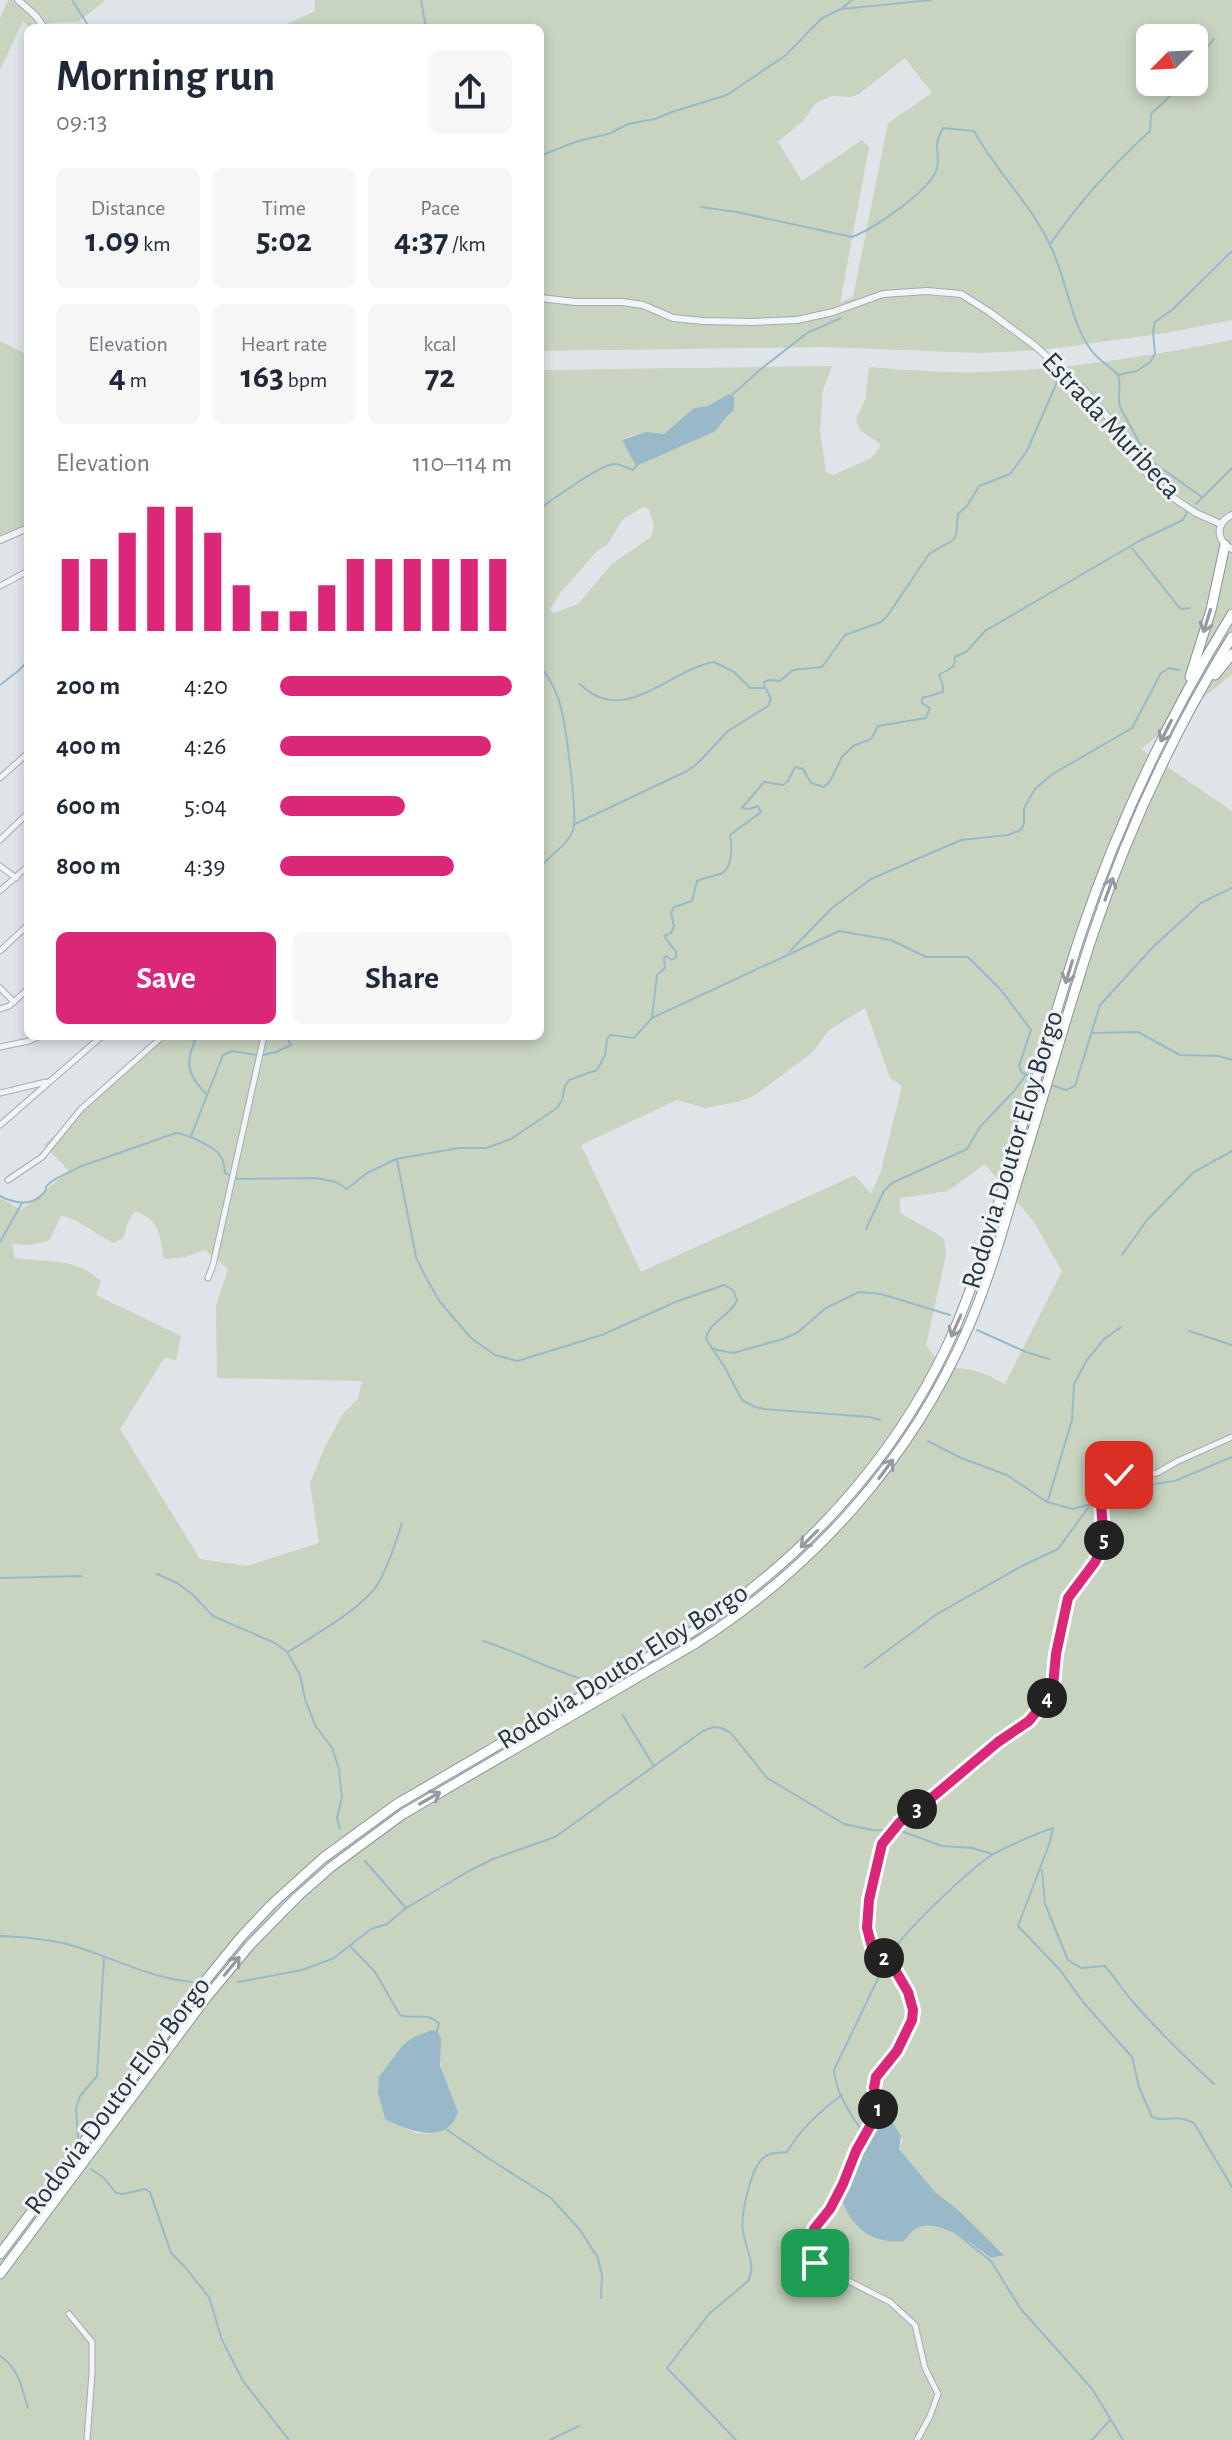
<!DOCTYPE html>
<meta charset="utf-8">
<style>
body{margin:0;font-family:"Alegreya Sans",sans-serif;background:#f6f6f7;color:#1f2937;height:100vh;display:flex;flex-direction:column;font-size:30px;white-space:nowrap}
*{box-sizing:border-box;margin:0}
p{font-size:26px;color:#747a83}
.icon{flex:none;width:44px;height:44px;fill:none;stroke:currentColor;stroke-width:2;stroke-linecap:round;stroke-linejoin:round}
.map{position:relative;flex:1;overflow:hidden}
.drawer{position:absolute;left:24px;top:24px;width:520px;height:1016px;display:flex;flex-direction:column;background:#fff;border-radius:12px;box-shadow:0 4px 12px #0003}
.drawer>*{flex:none}
.needle{width:52px;rotate:246deg}
.controls{position:absolute;left:1136px;top:24px;display:grid;gap:16px}
.controls a{display:grid;place-items:center;width:72px;height:72px;border-radius:12px;background:#fff;box-shadow:0 4px 12px #0003;font-size:40px}
.pin{position:absolute;display:grid;place-items:center;width:68px;height:68px;color:#fff;margin:-34px;border-radius:16px;box-shadow:0 4px 12px #0006}
.km{position:absolute;width:40px;height:40px;margin:-20px;border-radius:50%;background:#222;color:#fff;font-size:22px;line-height:40px;text-align:center}
.round{display:grid;place-items:center;flex:none;width:84px;height:84px;border-radius:12px;background:#f6f6f7}
.head{display:flex;align-items:center;justify-content:space-between;height:136px;padding:0 32px}
h1{font-size:44px;font-weight:600;line-height:60px}
.metrics{display:grid;grid-template-columns:repeat(3,1fr);gap:12px;height:136px;padding:8px 32px}
.metrics div{display:grid;align-content:center;border-radius:12px;background:#f6f6f7;text-align:center}
.metrics b{font-size:34px;font-weight:600}
.metrics small{font-size:22px;font-weight:400}
.metrics p{font-size:22px}
.chart{height:224px;padding:16px 32px}
.chart p{display:flex;justify-content:space-between}
.chart svg{width:100%;height:144px;margin-top:8px;stroke:#db2777;stroke-width:6}
.action{display:flex;gap:16px;margin-top:auto;padding:16px 32px}
.action a{flex:1;height:92px;border-radius:12px;background:#db2777;color:#fff;font-size:32px;font-weight:600;line-height:92px;text-align:center}
.action a+a{background:#f6f6f7;color:#1f2937}
ul{padding:0 32px;list-style:none;font-size:26px}
li{display:grid;grid-template-columns:128px 96px 1fr;align-items:center;height:60px}
li i{height:20px;border-radius:10px;background:#db2777}
.map>svg:first-child{display:block}
</style>
<div class="map">
<svg width="1232" height="2440" viewBox="0 0 1232 2440">
<rect width="100%" height="100%" fill="#dfe4e9"/>
<g fill="#c8d3c0" fill-rule="evenodd">
<polygon points="8,0 106,0 78,22 49,23 50,28 30,28 23,21 0,70 0,18"/>
<path d="M315,0H1232V320L1166,333L1042,350L980,353L825,347L540,351V28H278L315,11ZM1150,38H1194V82H1150ZM905,58L932,93L888,123L853,297L840,303L869,147L862,140L802,181L778,142L804,120L816,103L832,96L850,97L859,94Z"/>
<path d="M1232,340V674L1141,749L1232,811V2440H0V1198L21,1210L69,1171L44,1145L168,1036H540V370L832,366L823,390L822,404L820,431L826,472L833,475L871,458L880,448L879,443L860,430L857,423L856,419L865,400L869,367C906,370 943,373 980,372C1065,370 1149,356 1232,340ZM716,402L726,416L722,424L714,432L636,465L622,440L632,435L664,434L694,408L708,406ZM643,507L649,509L654,526L651,537L612,564L578,604L554,613L550,609L561,592L597,551L607,545L623,519ZM865,1008L890,1078L902,1086L881,1171L871,1194L855,1175L641,1272L581,1145L677,1100L705,1108L737,1102L754,1096L812,1053L829,1030ZM985,1164L1034,1222L1062,1271L1005,1384C997,1380 989,1375 981,1373C952,1363 949,1375 926,1346L946,1254L944,1239C930,1228 915,1223 900,1212V1198L948,1191ZM135,1211C161,1221 159,1234 164,1259L185,1257L205,1250L228,1269L216,1306L217,1378L362,1381L358,1399L342,1415L324,1449L310,1484L319,1543L247,1566L200,1559L120,1429L165,1357L176,1361L181,1336L96,1295L101,1281L85,1269L66,1263L15,1258L12,1244L30,1245L49,1241L61,1216C76,1216 97,1236 114,1243L123,1238L128,1222ZM439,2056L443,2073L458,2112L429,2134L416,2133L385,2119C380,2093 372,2083 391,2062ZM886,2118L890,2119L903,2140L899,2149L936,2193L957,2209L988,2241L1002,2251L991,2258C973,2244 927,2209 909,2236L849,2214L841,2200L882,2120Z"/>
<polygon points="0,341 28,355 28,530 0,542"/>
</g>
<g fill="#99b9c9">
<path d="M729,394L734,397V410C725,416 722,425 714,432L636,466L622,440L646,432L664,434L694,408L708,406Z"/>
<path d="M432,2030L438,2032L441,2039L440,2065L458,2112C447,2146 408,2131 385,2119L378,2092L379,2077L403,2045L414,2037Z"/>
<path d="M886,2118L890,2119L901,2136L899,2149L936,2193L957,2209L1004,2255L991,2258C975,2245 933,2213 913,2231C909,2234 907,2238 904,2241C871,2244 852,2228 841,2198L858,2155L882,2120Z"/>
</g>
<g fill="none" stroke-linecap="round" stroke-linejoin="round">
<g stroke="#99b9c9" stroke-width="2">
<polyline points="72,0 89,27"/>
<polyline points="421,0 426,28"/>
<polyline points="842,9 931,0"/>
<polyline points="1194,63 1214,39"/>
<polyline points="540,156 575,142 611,133 628,124 655,119 672,112 727,95 786,55 822,18 841,9 852,0"/>
<path d="M701,207L737,212L852,237C873,229 928,192 936,171C940,162 937,155 937,146C937,139 940,134 943,128L974,131C995,170 1031,204 1050,245C1067,278 1069,319 1091,350C1098,360 1110,366 1118,375C1122,386 1117,396 1120,407L1146,455L1154,463L1202,497"/>
<path d="M1051,243C1079,202 1113,165 1150,131L1151,114L1171,95L1181,82"/>
<polyline points="1118,375 1137,371 1150,362 1155,354 1153,332 1155,322 1173,309 1232,251"/>
<polyline points="732,395 761,369 807,333 841,318"/>
<polyline points="1196,504 1232,468"/>
<path d="M540,508C554,499 599,465 614,464C620,464 627,468 633,470L637,465"/>
<polyline points="1132,548 1178,606 1181,609 1190,608"/>
<path d="M540,667C551,678 559,697 562,712C566,729 578,817 573,830C568,845 550,855 540,867"/>
<path d="M580,684C624,728 668,670 714,662L734,672L750,688H765L764,682L769,680L780,681L793,670L822,667L845,635L881,622L888,615L929,554L953,540L956,535L958,514L967,506L979,486L1010,474L1027,451L1057,382"/>
<polyline points="0,685 18,671 28,661"/>
<polyline points="575,824 687,771 697,764 728,731 768,706 771,699 766,689"/>
<polyline points="790,951 832,908 871,879 961,840 1008,835 1021,830 1024,823 1024,808 1035,789 1051,775 1132,728 1161,673 1169,668 1179,670"/>
<path d="M652,1017L657,975L665,968L664,958L666,956L672,960L676,957V952L664,936L671,933L674,926L671,913L674,907L692,901L697,881C701,879 721,874 723,873C733,865 732,845 730,835L761,812L758,806L749,809L742,808L764,782L783,785L788,781L795,767L803,769L811,783L824,787L830,781L842,757L853,746L871,739L878,726L926,718L930,708L922,703V698L943,692V686L939,675L954,666L955,657L967,651L985,631L1141,540L1183,520L1187,512"/>
<polyline points="1092,1033 1138,1032 1180,1055 1219,1056 1232,1060"/>
<path d="M197,1036C184,1063 187,1075 207,1095"/>
<polyline points="263,1055 276,1052 291,1045 286,1036"/>
<polyline points="1051,1085 1066,1090 1075,1086 1100,1005 1154,946 1201,903 1232,888"/>
<polyline points="191,1136 223,1055 232,1051 257,1055"/>
<path d="M397,1160L416,1257L425,1276L440,1302L471,1338L495,1355L517,1361L602,1335L678,1301L724,1285L733,1290L737,1300C730,1317 709,1321 706,1339L724,1366L742,1400L755,1407L764,1409L870,1417L880,1420"/>
<path d="M0,1196C13,1203 31,1207 43,1194C50,1186 41,1190 50,1183C56,1177 70,1173 79,1167L176,1133C187,1134 212,1146 219,1154C224,1159 224,1166 225,1173L238,1179L316,1178L336,1182L347,1189L367,1173L396,1159L459,1148H486L511,1139L557,1108L562,1100L565,1086L569,1080L597,1070L605,1055L607,1039L610,1035L634,1038L652,1018L839,931L891,940L926,957H968L1001,990L1031,1030L1019,1066L1022,1073L1034,1078"/>
<polyline points="866,1229 884,1191 892,1183 967,1149 980,1127 1014,1091 1025,1076"/>
<polyline points="0,1242 22,1203"/>
<polyline points="1122,1255 1147,1220 1194,1172 1232,1151"/>
<polyline points="977,1330 1026,1352 1049,1359"/>
<polyline points="1189,1331 1232,1345"/>
<polyline points="712,1349 733,1353 783,1339 797,1333 826,1308 859,1292 881,1294 950,1315"/>
<polyline points="928,1441 961,1458 1007,1475 1047,1502 1073,1509 1102,1501 1141,1486 1175,1481 1232,1457"/>
<polyline points="1048,1500 1072,1420 1074,1384 1087,1360 1104,1339 1121,1327"/>
<polyline points="157,1574 177,1583 192,1594 213,1616 275,1643 287,1652 300,1675 305,1699 315,1725 332,1748 339,1769 342,1797 337,1818 340,1829"/>
<polyline points="0,1578 81,1576"/>
<path d="M483,1641C516,1651 546,1668 579,1678"/>
<path d="M288,1652C314,1635 364,1608 379,1582C389,1564 396,1542 402,1523"/>
<polyline points="864,1668 937,1614 1022,1566 1058,1549 1090,1505"/>
<polyline points="622,1714 653,1765"/>
<polyline points="365,1861 405,1907"/>
<path d="M1042,1870L1045,1904L1068,1960L1081,1968L1105,1966C1115,1977 1123,1991 1133,2002C1158,2031 1186,2058 1214,2084"/>
<path d="M0,1936C25,1937 50,1939 74,1946C113,1958 151,1978 192,1982"/>
<path d="M351,1947L375,1972L400,2015C413,2020 428,2011 439,2024L436,2034"/>
<path d="M888,1958C901,1934 966,1873 990,1856C999,1850 1042,1831 1053,1828L1050,1842L1018,1926L1060,1970L1083,2002L1132,2057L1139,2087L1152,2117C1164,2123 1175,2113 1194,2123L1232,2187"/>
<polyline points="238,1982 302,1970 334,1958 371,1929 387,1924 406,1908 469,1871 493,1859 555,1837 703,1731 714,1727 721,1728 731,1733 767,1778 844,1824 872,1830 901,1831 942,1846 972,1848 992,1854"/>
<polyline points="443,2127 488,2158 551,2198 580,2230 598,2258 602,2276 601,2298"/>
<polyline points="78,2138 76,2108 80,2096 97,2076 104,1958"/>
<path d="M869,2140C855,2122 835,2094 834,2070L885,1964"/>
<polyline points="91,2169 104,2178 116,2193 123,2194 145,2189 150,2192 171,2253 185,2267 209,2297 222,2340 243,2381 289,2440"/>
<polyline points="957,2234 991,2261 1020,2308 1093,2390 1123,2440"/>
<path d="M0,2356C18,2367 22,2388 28,2408"/>
<polyline points="550,2440 579,2426"/>
<path d="M736,2440L667,2368L709,2314L748,2281C757,2264 745,2249 743,2231C740,2216 751,2168 763,2158C769,2152 779,2153 787,2152C801,2128 820,2111 842,2095"/>
<polyline points="1092,2440 1110,2420"/>
</g>
<defs>
<g id="minor">
<polyline points="0,586 28,571"/>
<polyline points="0,778 28,753"/>
<polyline points="0,840 28,813"/>
<polyline points="0,866 16,878"/>
<polyline points="0,891 28,866"/>
<polyline points="0,951 28,925"/>
<polyline points="0,988 14,1002"/>
<polyline points="0,1009 9,1006 28,989"/>
<polyline points="0,1047 29,1041 40,1036"/>
<polyline points="0,1093 46,1082"/>
<polyline points="0,1125 102,1036"/>
<polyline points="8,1180 42,1157 81,1109 163,1036"/>
<polyline points="208,1278 213,1265 264,1036"/>
<polyline points="69,2314 92,2342 92,2373 87,2440"/>
<polyline points="917,2440 930,2416 938,2394 925,2368 915,2325 890,2302 823,2268 815,2263 812,2252 811,2239 814,2229 830,2209 843,2184 856,2151 878,2112 874,2088 876,2077 897,2051 912,2020 913,2010 908,1992 894,1968 872,1947 867,1928 869,1900 882,1844 900,1822 929,1800 998,1742 1029,1721 1045,1701 1053,1686 1056,1654 1068,1598 1095,1562 1104,1543 1100,1491 1108,1478 1119,1475 1157,1473 1178,1461 1232,1437"/>
</g>
<g id="tertiary">
<polyline points="18,0 36,16 44,28"/>
<polyline points="540,298 575,302 622,302 643,305 673,318 703,321 752,322 797,320 833,312 883,294 927,291 961,294 988,311 1034,345 1085,391 1107,416 1143,469 1163,491 1196,513 1221,524"/>
<path d="M1232,515C1215,523 1216,541 1232,549"/>
<polyline points="0,540 28,528"/>
</g>
<g id="motorway">
<polyline points="1215,675 1232,654"/>
<polyline points="1190,677 1211,610 1225,545"/>
<path d="M0,2254L197,1991L241,1937L272,1904L323,1858L397,1804L690,1633C801,1561 892,1463 948,1344C973,1290 989,1234 1006,1178C1031,1098 1054,1016 1080,936C1118,823 1169,716 1232,614"/>
<path d="M0,2274L206,1998L250,1945L297,1897L331,1867L403,1814L696,1643C816,1566 911,1459 968,1328C988,1282 1002,1233 1016,1185C1042,1103 1065,1019 1092,937C1127,832 1174,731 1232,637"/>
</g>
</defs>
<use href="#minor" stroke="#a4acb3" stroke-width="7"/>
<use href="#tertiary" stroke="#a4acb3" stroke-width="8"/>
<use href="#motorway" stroke="#86949f" stroke-width="11"/>
<use href="#minor" stroke="#f2f4f7" stroke-width="5"/>
<use href="#tertiary" stroke="#f2f4f7" stroke-width="6"/>
<use href="#motorway" stroke="#fff" stroke-width="9"/>
</g>
<defs><path id="oneway-shaft" d="M-6 0H5M1.5-3L5.5 0L1.5 3" fill="none" stroke-width="1.6" stroke-linecap="round" stroke-linejoin="round" transform="scale(2)"/></defs>
<g stroke="#949aa0">
<use href="#oneway-shaft" transform="translate(1207 621) rotate(107)"/>
<use href="#oneway-shaft" transform="translate(1166 731) rotate(117)"/>
<use href="#oneway-shaft" transform="translate(1109 889) rotate(-70)"/>
<use href="#oneway-shaft" transform="translate(1069 972) rotate(107)"/>
<use href="#oneway-shaft" transform="translate(956 1326) rotate(114)"/>
<use href="#oneway-shaft" transform="translate(886 1469) rotate(-53)"/>
<use href="#oneway-shaft" transform="translate(809 1539) rotate(135)"/>
<use href="#oneway-shaft" transform="translate(430 1798) rotate(-30)"/>
<use href="#oneway-shaft" transform="translate(232 1966) rotate(-50)"/>
</g>
<g fill="none" stroke-linecap="round" stroke-linejoin="round">
<defs>
<polyline id="route" points="815,2263 811,2239 814,2229 830,2209 843,2184 856,2151 878,2112 874,2088 876,2077 897,2051 912,2020 913,2010 908,1992 894,1968 872,1947 867,1928 869,1900 882,1844 900,1822 929,1800 998,1742 1029,1721 1045,1701 1053,1686 1056,1654 1068,1598 1095,1562 1104,1543 1100,1491 1108,1478 1119,1475"/>
</defs>
<use href="#route" stroke="#fff" stroke-width="16"/>
<use href="#route" stroke="#db2777" stroke-width="10"/>
</g>
<g text-anchor="middle" dominant-baseline="central" stroke-width="6" stroke-linejoin="round" paint-order="stroke">
<g font-size="28" fill="#283540" stroke="#eff3f6">
<text transform="translate(1111 426) rotate(47)">Estrada Muribeca</text>
<text transform="translate(1013 1150) rotate(-73)">Rodovia Doutor Eloy Borgo</text>
<text transform="translate(623 1667) rotate(-32)">Rodovia Doutor Eloy Borgo</text>
<text transform="translate(118 2096) rotate(-53)">Rodovia Doutor Eloy Borgo</text>
</g>
</g>
</svg>
<div class="controls">
<a><svg class="needle" viewBox="-14 -14 28 28"><path d="M0-13l5 13h-10z" fill="#e53935"/><path d="M0 13l5-13h-10z" fill="#747a83"/></svg></a>
</div>
<div class="pin" style="left:815px;top:2263px;background:#1e9e55"><svg class="icon" aria-label="arrive" viewBox="0 0 24 24"><path d="M6 21V4h12l-3 4 3 4H6"/></svg></div>
<div class="pin" style="left:1119px;top:1475px;background:#d93025"><svg class="icon" aria-label="check" viewBox="0 0 24 24"><path d="M5 12l5 5 9-10"/></svg></div>
<b class="km" style="left:878px;top:2109px">1</b>
<b class="km" style="left:884px;top:1958px">2</b>
<b class="km" style="left:917px;top:1809px">3</b>
<b class="km" style="left:1047px;top:1698px">4</b>
<b class="km" style="left:1104px;top:1540px">5</b>
<section class="drawer">
<div class="head"><div><h1>Morning run</h1><p>09:13</p></div><a class="round"><svg class="icon" aria-label="share" viewBox="0 0 24 24"><path d="M12 15V3M7 8l5-5 5 5M5 13v7h14v-7"/></svg></a></div>
<div class="metrics">
<div><p>Distance</p><b>1.09<small> km</small></b></div>
<div><p>Time</p><b>5:02</b></div>
<div><p>Pace</p><b>4:37<small> /km</small></b></div>
</div>
<div class="metrics">
<div><p>Elevation</p><b>4<small> m</small></b></div>
<div><p>Heart rate</p><b>163<small> bpm</small></b></div>
<div><p>kcal</p><b>72</b></div>
</div>
<div class="chart"><p><span>Elevation</span>110–114 m</p>
<svg viewBox="0 0 160 44" preserveAspectRatio="none"><path d="M5 44V22M15 44V22M25 44V14M35 44V6M45 44V6M55 44V14M65 44V30M75 44V38M85 44V38M95 44V30M105 44V22M115 44V22M125 44V22M135 44V22M145 44V22M155 44V22"/></svg>
</div>
<ul>
<li><b>200 m</b>4:20<i style="width:100%"></i></li>
<li><b>400 m</b>4:26<i style="width:91%"></i></li>
<li><b>600 m</b>5:04<i style="width:54%"></i></li>
<li><b>800 m</b>4:39<i style="width:75%"></i></li>
</ul>
<div class="action"><a>Save</a><a>Share</a></div>
</section>
</div>
